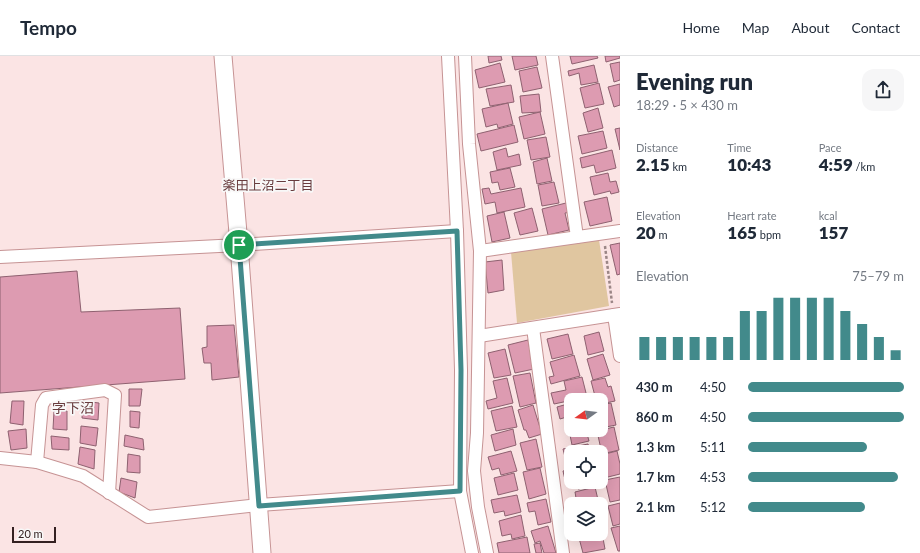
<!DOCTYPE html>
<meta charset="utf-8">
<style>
body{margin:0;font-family:Lato,"Noto Sans JP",sans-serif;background:#f6f6f7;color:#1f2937;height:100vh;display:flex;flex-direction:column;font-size:15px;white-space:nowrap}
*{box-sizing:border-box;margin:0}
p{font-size:13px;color:#747a83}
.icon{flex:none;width:22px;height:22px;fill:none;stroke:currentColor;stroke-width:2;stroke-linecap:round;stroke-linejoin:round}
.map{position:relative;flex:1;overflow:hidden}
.details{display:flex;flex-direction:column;background:#fff;width:300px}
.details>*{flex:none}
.needle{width:26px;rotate:255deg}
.buttons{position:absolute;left:564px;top:337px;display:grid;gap:8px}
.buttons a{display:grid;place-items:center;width:44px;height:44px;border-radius:8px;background:#fff;box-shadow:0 4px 16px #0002;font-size:20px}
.scale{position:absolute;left:12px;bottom:10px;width:44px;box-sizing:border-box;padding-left:4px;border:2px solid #342021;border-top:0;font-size:11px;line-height:14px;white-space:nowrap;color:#342021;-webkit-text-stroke:3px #f8f8f8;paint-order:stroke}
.pin{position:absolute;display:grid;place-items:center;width:34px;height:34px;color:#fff;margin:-17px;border:2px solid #fff;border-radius:50%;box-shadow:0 1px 4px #0007}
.round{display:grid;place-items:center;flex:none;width:42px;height:42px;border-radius:12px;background:#f6f6f7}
.summary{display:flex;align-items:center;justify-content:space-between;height:68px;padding:0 16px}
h1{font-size:22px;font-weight:800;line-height:30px}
.figures{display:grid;grid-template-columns:repeat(3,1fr);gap:6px;height:68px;padding:4px 16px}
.figures div{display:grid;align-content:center}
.figures b{font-size:17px;font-weight:800}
.figures small{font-size:11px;font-weight:400}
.figures p{font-size:11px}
.chart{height:112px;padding:8px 16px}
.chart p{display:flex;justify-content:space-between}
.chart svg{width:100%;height:72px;margin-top:4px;stroke:#428a8b;stroke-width:6}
ul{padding:0 16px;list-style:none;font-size:13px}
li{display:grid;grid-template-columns:64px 48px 1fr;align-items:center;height:30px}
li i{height:10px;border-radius:5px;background:#428a8b}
header{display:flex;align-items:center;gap:24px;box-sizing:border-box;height:56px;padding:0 20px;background:#fff;border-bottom:1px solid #e0e1e3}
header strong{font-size:19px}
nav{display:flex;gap:22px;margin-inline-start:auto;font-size:14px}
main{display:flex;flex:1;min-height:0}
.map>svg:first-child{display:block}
</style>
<header>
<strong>Tempo</strong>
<nav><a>Home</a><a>Map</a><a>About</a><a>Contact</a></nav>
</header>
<main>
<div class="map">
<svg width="620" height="497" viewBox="0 0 620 497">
<rect width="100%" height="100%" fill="#fbe4e4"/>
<polygon fill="#e0c6a0" points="599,184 609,250 517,267 511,196"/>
<g fill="#dd9bb1" stroke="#8e6170">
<polygon points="488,0 501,0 502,4 489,7"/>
<polygon points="512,0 536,0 538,9 515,14"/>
<polygon points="570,0 597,0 598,2 572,8"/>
<polygon points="605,0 620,0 620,2 606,6"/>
<polygon points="620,6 620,24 614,26 610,8"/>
<polygon points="500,7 505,26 479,32 475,14"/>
<polygon points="594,9 598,26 581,29 579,17 569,20 568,15"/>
<polygon points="537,11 542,32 523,36 519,15"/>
<polygon points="599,27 604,48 585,52 580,32"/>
<polygon points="620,28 620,49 614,51 608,31"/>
<polygon points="511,29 514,46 490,50 486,33"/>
<polygon points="539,38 541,56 522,57 520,40"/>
<polygon points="508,47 513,68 498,72 497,68 486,71 482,53"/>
<polygon points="598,52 603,72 588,76 583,57"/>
<polygon points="540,56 545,78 524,83 519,61"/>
<polygon points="514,69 518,86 481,95 477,78"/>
<polygon points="620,72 620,94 615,73"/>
<polygon points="603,75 607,92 582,98 578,80"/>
<polygon points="546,81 550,101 531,104 527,84"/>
<polygon points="506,92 508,101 519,98 521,109 497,114 493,96"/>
<polygon points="612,94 616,112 596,117 594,109 582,112 580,102"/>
<polygon points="547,102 552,125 537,128 533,106"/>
<polygon points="510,112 515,131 500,134 498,126 492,127 490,116"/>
<polygon points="608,117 610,126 616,125 619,136 611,138 610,135 594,139 590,121"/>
<polygon points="554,126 559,147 542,150 538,129"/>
<polygon points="489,132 491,138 521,132 525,151 497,157 495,146 485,148 482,133"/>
<polygon points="607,141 612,165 590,170 584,146"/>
<polygon points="570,146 572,156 565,157 569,174 548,179 542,153"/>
<polygon points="532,152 538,175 520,179 514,157"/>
<polygon points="504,156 510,182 492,186 487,160"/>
<polygon points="620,187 620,218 617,219 610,189"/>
<polygon points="502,204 504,234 488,237 485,206"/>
<polygon points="77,215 81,256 180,252 185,323 0,337 0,221"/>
<polygon points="234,269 239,321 212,324 211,307 204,307 202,292 207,291 207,270"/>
<polygon points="599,276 604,295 588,299 584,280"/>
<polygon points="568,278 573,298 552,303 547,283"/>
<polygon points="528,284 534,313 515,317 508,289"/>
<polygon points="505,293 511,319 494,322 488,297"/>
<polygon points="603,298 610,319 593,324 587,303"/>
<polygon points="574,299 580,320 551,328 549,321 554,320 550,306"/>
<polygon points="530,317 536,347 520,351 513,320"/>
<polygon points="582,321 587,341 554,348 551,337 566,334 564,325"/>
<polygon points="507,322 513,347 488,353 486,345 497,342 493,325"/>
<polygon points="605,322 608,331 611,330 615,345 601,348 601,344 596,344 591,325"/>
<polygon points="129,333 142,333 140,350 129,350"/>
<polygon points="12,345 24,345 23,369 10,367"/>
<polygon points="83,345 99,347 98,364 82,362"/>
<polygon points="571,347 571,363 570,360 560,363 557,351"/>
<polygon points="611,347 616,369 601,372 601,349"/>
<polygon points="533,349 542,378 529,382 526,374 524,374 518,354"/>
<polygon points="512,350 517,371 496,375 491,355"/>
<polygon points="54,355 67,355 67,374 53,373"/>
<polygon points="130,355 140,356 139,372 130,371"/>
<polygon points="571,368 571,374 586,374 589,385 572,389 568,369"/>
<polygon points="81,370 98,372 96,390 80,387"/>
<polygon points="614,371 619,394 602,398 597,375"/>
<polygon points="26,373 27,392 11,394 8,375"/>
<polygon points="513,373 516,389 495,395 491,379"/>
<polygon points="125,379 143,383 144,394 124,390"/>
<polygon points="51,380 69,382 69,394 52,393"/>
<polygon points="536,383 542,411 527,414 520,387"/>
<polygon points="588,388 590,396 571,396 571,409 567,409 563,393"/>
<polygon points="80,391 95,394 94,413 78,408"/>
<polygon points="511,395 517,415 501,419 499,412 492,414 488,401"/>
<polygon points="617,395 620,408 620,418 604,422 601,410 601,399"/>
<polygon points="128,398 140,400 140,417 127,416"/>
<polygon points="540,412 546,438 529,443 523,416"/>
<polygon points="571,413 571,426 573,426 566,428 563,415"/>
<polygon points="514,417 518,434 498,439 494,422"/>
<polygon points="620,421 620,444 610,446 605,424"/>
<polygon points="121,422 137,426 135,442 119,436"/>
<polygon points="576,426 596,426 597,429 578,433"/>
<polygon points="595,431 599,448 577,448 575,436"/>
<polygon points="517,439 521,456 505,460 504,455 494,457 491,444"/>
<polygon points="546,443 551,466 538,469 535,455 529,456 527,447"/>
<polygon points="620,447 620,468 613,470 608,450"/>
<polygon points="521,459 525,480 512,483 511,478 502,480 499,465"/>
<polygon points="548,470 556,497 544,497 540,485 535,487 531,475"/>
<polygon points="620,470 620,495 618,495 611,472"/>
<polygon points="602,477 605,493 583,497 579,482 601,478"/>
<polygon points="527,481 530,497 499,497 497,487"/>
<polygon points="540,487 542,497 536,497 534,488"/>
</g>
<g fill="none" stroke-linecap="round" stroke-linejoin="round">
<defs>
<g id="street">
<polyline points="448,0 457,175 461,314 460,435 472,497"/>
<polyline points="465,0 469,88 480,195 477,377 474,415 478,451 487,497"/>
<polyline points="552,0 577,181"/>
<polyline points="480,195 620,175"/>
<polyline points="0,201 239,189 457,175"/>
<polyline points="614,259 620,300"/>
<polyline points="533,272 563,497"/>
<polyline points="479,280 620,258"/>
<polyline points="0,402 37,406 83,420 148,461 259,449 460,435"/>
<polyline points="37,406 42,349 46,342 105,334 115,339 109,437"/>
</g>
<polyline id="secondary" points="223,0 239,189 262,497"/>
</defs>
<use href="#street" stroke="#c69394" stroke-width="14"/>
<use href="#secondary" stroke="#c69394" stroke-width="19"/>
<polyline stroke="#9b8686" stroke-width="2.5" stroke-dasharray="3 2" stroke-linecap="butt" points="605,190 612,247"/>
<use href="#street" stroke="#fff" stroke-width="12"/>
<use href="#secondary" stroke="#fff" stroke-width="17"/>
</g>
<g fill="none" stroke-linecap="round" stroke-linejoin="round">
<defs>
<polygon id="route" points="457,175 461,314 460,435 259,450 239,189"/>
</defs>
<use href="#route" stroke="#fff" stroke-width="8"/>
<use href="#route" stroke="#428a8b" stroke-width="5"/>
</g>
<g text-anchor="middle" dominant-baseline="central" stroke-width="3.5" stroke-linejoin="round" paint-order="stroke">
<g font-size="13" fill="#693c3e" stroke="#f8f8f8">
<text x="268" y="129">楽田上沼二丁目</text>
</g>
<g font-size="14" fill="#693c3e" stroke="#f8f8f8">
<text x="73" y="351">字下沼</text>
</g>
</g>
</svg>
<div class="buttons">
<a><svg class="needle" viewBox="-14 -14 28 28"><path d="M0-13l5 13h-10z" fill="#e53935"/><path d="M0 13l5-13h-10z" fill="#747a83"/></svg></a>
<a><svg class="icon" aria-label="locate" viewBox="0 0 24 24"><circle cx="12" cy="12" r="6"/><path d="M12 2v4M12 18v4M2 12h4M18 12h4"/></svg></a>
<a><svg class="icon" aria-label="layers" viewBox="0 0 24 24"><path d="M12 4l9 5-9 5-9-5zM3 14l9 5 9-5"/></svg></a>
</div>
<div class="scale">20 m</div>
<div class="pin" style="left:239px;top:189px;background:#1e9e55"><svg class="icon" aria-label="arrive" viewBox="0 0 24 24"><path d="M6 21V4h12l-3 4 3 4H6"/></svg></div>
</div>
<section class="details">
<div class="summary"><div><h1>Evening run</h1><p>18:29 · 5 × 430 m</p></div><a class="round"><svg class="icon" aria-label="share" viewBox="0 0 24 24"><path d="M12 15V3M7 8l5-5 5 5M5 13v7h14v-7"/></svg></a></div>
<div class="figures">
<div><p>Distance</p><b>2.15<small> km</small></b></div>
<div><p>Time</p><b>10:43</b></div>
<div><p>Pace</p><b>4:59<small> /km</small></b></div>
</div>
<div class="figures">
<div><p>Elevation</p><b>20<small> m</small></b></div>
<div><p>Heart rate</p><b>165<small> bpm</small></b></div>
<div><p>kcal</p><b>157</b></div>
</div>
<div class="chart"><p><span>Elevation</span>75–79 m</p>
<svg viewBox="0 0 160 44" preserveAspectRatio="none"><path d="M5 44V30M15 44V30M25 44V30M35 44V30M45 44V30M55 44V30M65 44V14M75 44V14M85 44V6M95 44V6M105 44V6M115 44V6M125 44V14M135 44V22M145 44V30M155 44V38"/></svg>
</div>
<ul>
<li><b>430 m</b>4:50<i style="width:100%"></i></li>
<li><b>860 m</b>4:50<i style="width:100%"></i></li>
<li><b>1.3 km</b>5:11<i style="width:76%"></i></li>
<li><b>1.7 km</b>4:53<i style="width:96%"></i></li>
<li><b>2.1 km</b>5:12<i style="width:75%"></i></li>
</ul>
</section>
</main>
